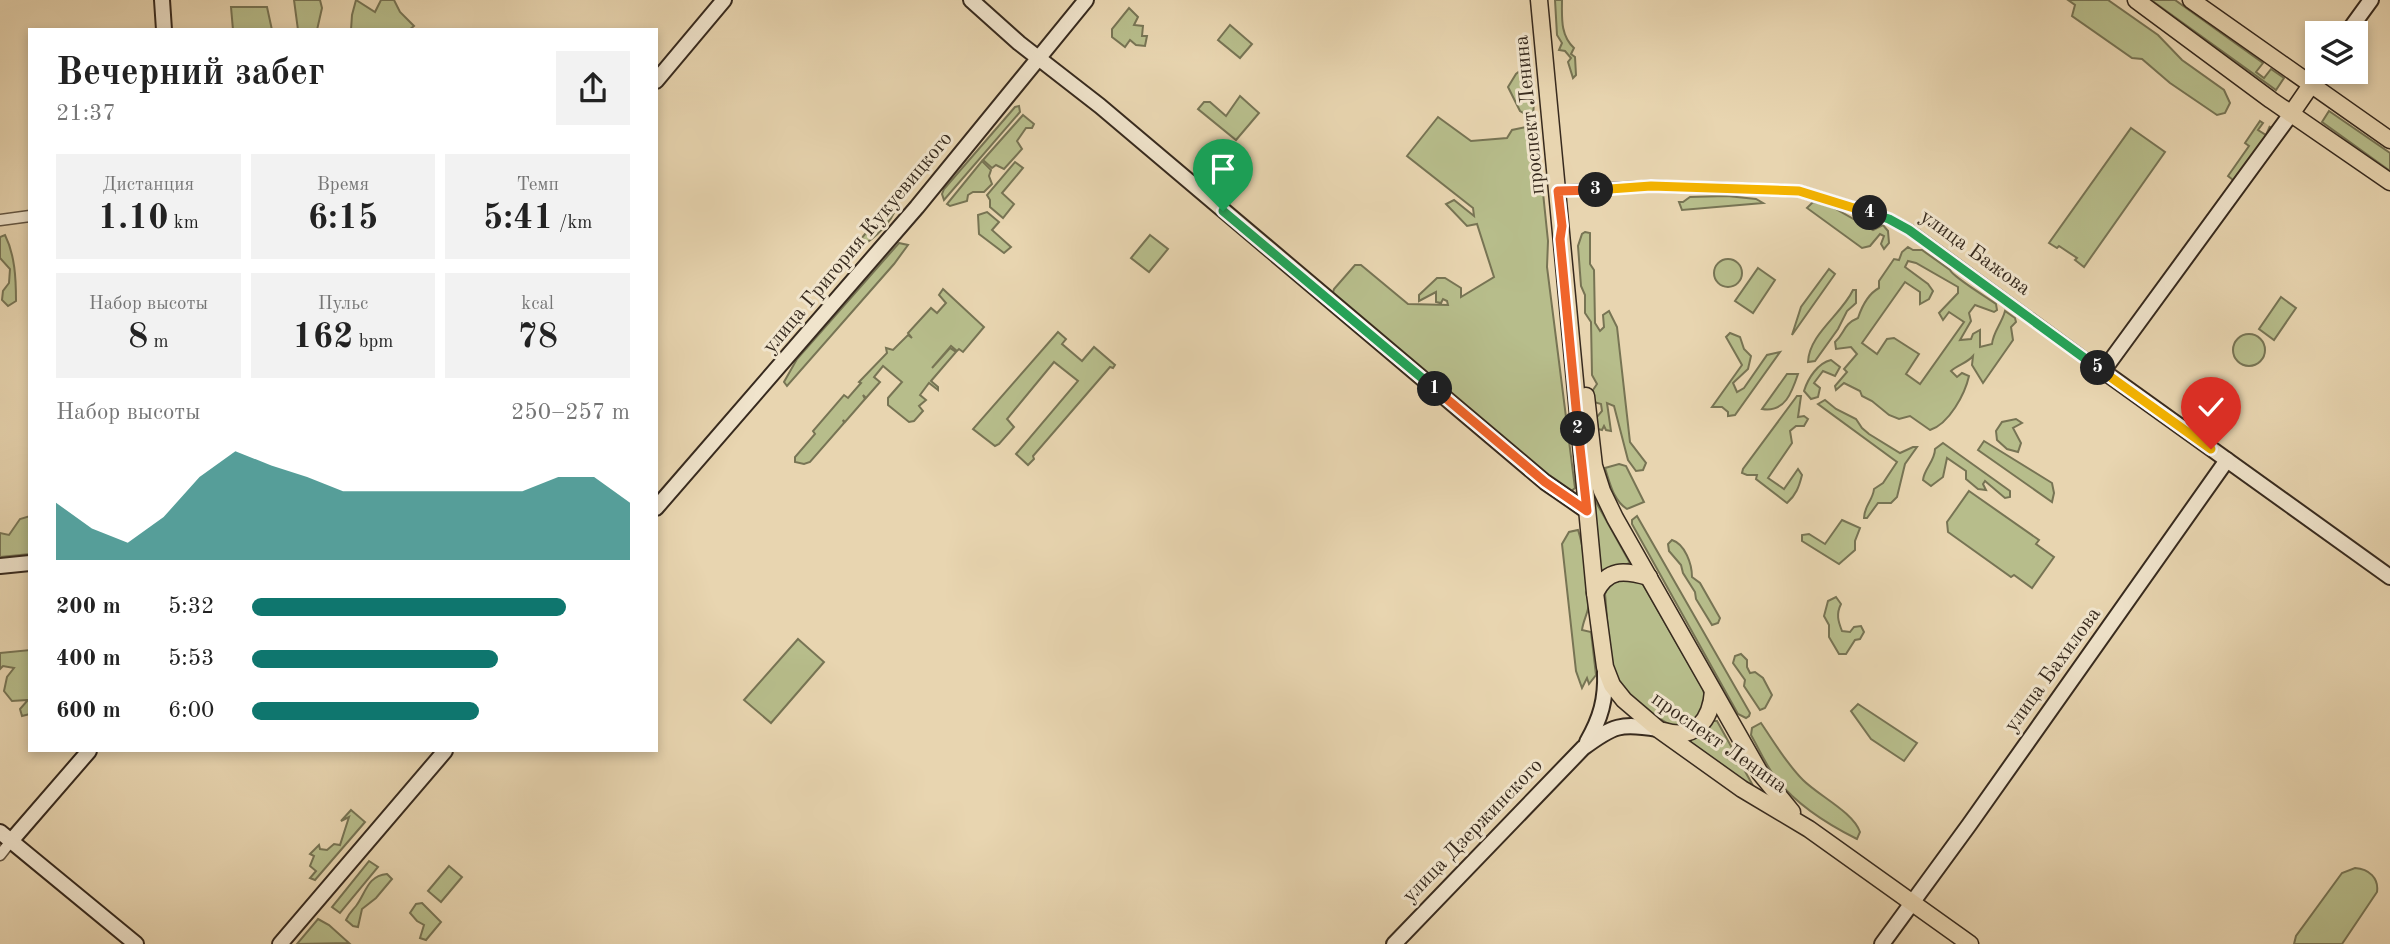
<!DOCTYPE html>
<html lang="ru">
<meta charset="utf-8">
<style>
body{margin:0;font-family:"Old Standard TT",serif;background:#f2f2f2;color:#222;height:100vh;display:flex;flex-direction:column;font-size:26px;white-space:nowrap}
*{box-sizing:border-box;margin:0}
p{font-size:23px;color:#767676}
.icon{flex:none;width:38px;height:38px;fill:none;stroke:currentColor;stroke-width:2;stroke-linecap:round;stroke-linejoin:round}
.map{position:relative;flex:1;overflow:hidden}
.side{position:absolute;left:28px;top:28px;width:630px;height:724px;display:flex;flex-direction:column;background:#fff;border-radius:0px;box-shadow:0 4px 10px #0003}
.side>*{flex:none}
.tools{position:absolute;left:2305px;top:21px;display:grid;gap:14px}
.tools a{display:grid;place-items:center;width:63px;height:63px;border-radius:0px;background:#fff;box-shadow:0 4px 10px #0003;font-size:35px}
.pin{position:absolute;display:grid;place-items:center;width:60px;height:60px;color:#fff;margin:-72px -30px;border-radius:50% 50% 50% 0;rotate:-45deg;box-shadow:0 0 7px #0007}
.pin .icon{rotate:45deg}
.km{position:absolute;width:35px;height:35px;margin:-18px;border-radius:50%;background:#222;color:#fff;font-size:19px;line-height:35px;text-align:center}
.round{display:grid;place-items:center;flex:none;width:74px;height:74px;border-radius:0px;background:#f2f2f2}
.overview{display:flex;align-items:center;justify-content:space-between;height:119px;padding:0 28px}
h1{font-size:38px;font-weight:800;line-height:52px}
.metrics{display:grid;grid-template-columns:repeat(3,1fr);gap:10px;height:119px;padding:7px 28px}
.metrics div{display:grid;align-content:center;border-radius:0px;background:#f2f2f2;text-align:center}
.metrics b{font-size:35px;font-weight:800}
.metrics small{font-size:19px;font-weight:400}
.metrics p{font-size:19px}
.chart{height:196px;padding:14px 28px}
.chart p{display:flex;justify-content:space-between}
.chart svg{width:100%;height:126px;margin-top:7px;fill:#0f766e;opacity:.7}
ul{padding:0 28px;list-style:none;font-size:23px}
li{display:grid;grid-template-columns:112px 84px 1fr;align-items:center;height:52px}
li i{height:18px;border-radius:9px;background:#0f766e}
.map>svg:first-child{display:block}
</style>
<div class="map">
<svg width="2390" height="944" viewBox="0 0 2390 944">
<rect width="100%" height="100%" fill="#e8d5b0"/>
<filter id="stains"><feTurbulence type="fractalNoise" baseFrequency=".00286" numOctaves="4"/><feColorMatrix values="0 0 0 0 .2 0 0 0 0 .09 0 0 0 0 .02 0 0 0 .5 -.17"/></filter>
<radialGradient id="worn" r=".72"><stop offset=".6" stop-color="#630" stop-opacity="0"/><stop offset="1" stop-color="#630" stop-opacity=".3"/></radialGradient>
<g fill="#b7bd8b" stroke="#777454" stroke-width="2" fill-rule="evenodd">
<polygon points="294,0 320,0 322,8 317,30 298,30"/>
<polygon points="356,0 375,12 381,0 394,0 400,12 414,26 409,30 351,30 352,15"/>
<path d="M1555,0H1562C1562,17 1560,35 1574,48L1571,54L1575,57L1576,75L1573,78L1568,62L1571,58L1565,51L1559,50L1562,43L1557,35Z"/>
<polygon points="2068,0 2108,0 2158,35 2182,60 2224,90 2230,103 2225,113 2217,115 2170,83 2142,59 2132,58 2072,16 2075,5"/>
<polygon points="2151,0 2175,0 2263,63 2256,72 2264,78 2271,69 2284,78 2276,90"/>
<polygon points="231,7 267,7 272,30 233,30"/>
<polygon points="1129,8 1138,17 1134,25 1143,26 1142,36 1147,36 1145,46 1136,45 1130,40 1125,47 1112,37 1112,29"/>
<polygon points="1230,25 1252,44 1240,58 1218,40"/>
<path d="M1521,70L1525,76L1527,94C1533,99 1535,104 1533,112L1525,114L1520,111L1508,87L1516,74Z"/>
<polygon points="1240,96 1259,113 1236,140 1198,109 1204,102 1210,102 1226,116"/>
<polygon points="1019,106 1020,112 944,200 942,194 944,189 1015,107"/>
<polygon points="2329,111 2390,153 2390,171 2322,122"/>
<polygon points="1023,115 1034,124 1032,128 1026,128 1017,141 1022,149 1004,169 996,165 992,168 983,160"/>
<polygon points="1438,117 1471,141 1507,138 1512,130 1536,125 1548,241 1547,267 1575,488 1569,493 1332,296 1334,289 1355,265 1361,265 1408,304 1448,305 1447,301 1443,299 1441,303 1436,302 1436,292 1419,301 1419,295 1437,278 1445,278 1461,288 1461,297 1494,277 1477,224 1467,226 1446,204 1454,200 1474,216 1473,208 1407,156"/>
<polygon points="2260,121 2263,123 2258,130 2266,135 2270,126 2269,132 2237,179 2233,180 2228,176 2249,146 2245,143"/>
<polygon points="2131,128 2165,152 2084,267 2075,260 2077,258 2059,246 2057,248 2049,243"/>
<polygon points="982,161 991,170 989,176 992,184 984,192 973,192 968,195 967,201 950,206 947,204"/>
<polygon points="1015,162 1023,168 1002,193 1014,204 1003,218 990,207 990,200 987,195"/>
<polygon points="1727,196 1756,199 1763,203 1682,210 1679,202 1683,202 1690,197"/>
<path d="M895,198L898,202C894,219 879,234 865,244L860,240Z"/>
<polygon points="1813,202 1827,204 1873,230 1883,225 1888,231 1889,243 1884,249 1881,244 1884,236 1880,234 1870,246 1862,248 1807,208"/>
<polygon points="987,212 999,222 992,230 1011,247 1004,253 979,234 978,215"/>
<polygon points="1585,232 1590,233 1590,264 1594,270 1595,323 1600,331 1604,327 1603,315 1609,311 1617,327 1630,442 1646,463 1643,470 1636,471 1628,460 1614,406 1607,403 1611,431 1606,430 1604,426 1602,430 1598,429 1596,418 1602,411 1601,404 1594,402 1593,390 1597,384 1592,375 1591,322 1585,313 1585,295 1581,286 1578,246 1582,234"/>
<path d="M5,235C15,255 16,279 16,301L8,306L2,300L3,291L9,283L10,269L0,258V237Z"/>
<polygon points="1150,235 1168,249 1149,272 1131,258"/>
<polygon points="899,243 908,245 894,264 787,386 784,382 797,359"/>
<path d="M1908,247L1913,250H1922L1950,270C1953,277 1988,298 1996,304L1997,310L1994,312L1975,305L1969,313L1971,321L1960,340L1971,339L1973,334L1980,330V347L1992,344C1993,332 2002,323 2005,311L2015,318L2016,322L2011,327L2013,340L1983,383L1972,365L1973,356C1967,363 1958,365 1951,371L1957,377L1962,373L1969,376C1965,394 1949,424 1930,430L1910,416L1899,419L1889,415L1872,401L1862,396L1860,391L1844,383L1836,390L1835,386L1847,372L1844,369L1857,354L1851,347L1836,349L1835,342C1845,333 1843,324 1858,318C1862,306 1868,294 1879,288V281L1894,259L1899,260L1902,252ZM1908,261L1916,263L1958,287V293L1939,313L1943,320L1949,312L1964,322L1920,384L1906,374L1919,354L1894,338L1887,339L1877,354L1862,343L1905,282L1920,292V304L1929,299L1933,291L1928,284L1905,267Z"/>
<circle cx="1728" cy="273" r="14"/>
<polygon points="1758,268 1775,280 1753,313 1735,301"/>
<polygon points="1829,269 1835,274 1792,335 1801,307"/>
<polygon points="943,289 984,327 963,352 959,349 957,351 951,346 932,368 950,348 956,352 931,381 938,387 938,390 929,383 920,395 926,400 919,406 923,411 914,421 909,422 888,405 888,398 902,382 883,366 874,377 880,382 866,398 863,395 865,399 845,422 843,420 844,423 810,462 804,464 795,462 795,457 815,434 813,431 844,395 848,398 861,383 859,382 887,353 886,348 893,350 908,335 912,338 908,333 931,308 937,313 946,303 939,295"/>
<path d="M1853,290H1856V303L1847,311L1838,329L1815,361L1808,362C1809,334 1842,314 1853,290Z"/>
<polygon points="2281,297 2296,308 2274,340 2259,329"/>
<polygon points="1058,332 1066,339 1062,344 1082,361 1094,347 1115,365 1113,368 1110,367 1033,456 1034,459 1028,465 1016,454 1078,381 1054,362 1007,419 1014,427 999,444 995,446 973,429"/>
<polygon points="1730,333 1740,337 1744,349 1751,356 1748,369 1733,383 1737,392 1744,388 1767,355 1780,352 1735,415 1728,416 1728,412 1722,407 1712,407 1742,365 1726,337"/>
<circle cx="2249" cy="350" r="16"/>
<path d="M1831,360L1840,367L1835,376L1823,371L1814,383L1820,388L1818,397L1811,399L1804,391C1808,378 1818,363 1831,360Z"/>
<path d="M1787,374H1798C1792,392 1785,413 1762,409Z"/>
<path d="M1797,396H1801L1798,417L1804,416L1808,419L1804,426H1796L1790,431L1792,443L1768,478L1784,489L1798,469L1802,475C1799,487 1796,495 1787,503L1756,479L1757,475H1747L1742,473L1743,469Z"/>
<path d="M1825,400L1836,409L1856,419L1862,428L1869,434L1900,453L1913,447H1917L1905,464L1897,497L1891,503H1878L1867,518H1864C1864,506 1873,500 1874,489L1883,483L1897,462L1818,404Z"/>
<polygon points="2016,419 2022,423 2013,428 2021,443 2018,452 2007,449 1997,440 1996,431 2002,422"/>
<polygon points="1984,441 2052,483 2054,493 2052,502 1978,450"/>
<path d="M1943,443L2010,491V497L2005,498L1985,481L1983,484L1986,490L1978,489L1966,479V471L1947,458L1943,477L1931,486L1923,480C1924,469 1935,461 1935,449Z"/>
<path d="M1619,464L1626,466L1644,502L1627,509C1613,500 1610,483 1605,468Z"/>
<polygon points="1588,475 1596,502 1630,563 1604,572 1600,570"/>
<polygon points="1969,491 2039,540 2036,544 2054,557 2032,588 2014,575 2011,577 1948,532 1947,522"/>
<polygon points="30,516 30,554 0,557 0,533 9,535 20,519"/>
<polygon points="1637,516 1750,713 1749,716 1746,718 1738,714 1632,524 1632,520"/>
<polygon points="1842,520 1860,528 1855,541 1855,550 1839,564 1802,541 1802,535 1809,534 1825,544"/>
<path d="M1578,530C1583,544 1591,596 1588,609C1586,617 1583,622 1582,630L1591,632L1596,675L1589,684L1587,678L1582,688L1576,671L1562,544L1569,532Z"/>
<path d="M1672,540C1685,544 1692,564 1692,577L1700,583L1720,618L1718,623L1712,625L1696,599L1695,592L1683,573L1681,565L1669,551L1668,544Z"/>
<path d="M1626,579L1641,581L1703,689C1706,700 1706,711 1696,719C1690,723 1685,728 1677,727C1667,726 1630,698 1623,689C1607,669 1608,620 1605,594C1609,583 1616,582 1626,579Z"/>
<path d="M1836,597L1841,604C1836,614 1838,621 1842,631L1850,632L1854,627L1861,626L1864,632L1860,639L1855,640L1846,654H1839L1829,637V625L1824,616L1828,601Z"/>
<polygon points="798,639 824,662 771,723 744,700"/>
<polygon points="30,650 30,714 22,716 20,709 28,700 12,701 4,691 7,677 14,668 3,666 0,669 0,653"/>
<polygon points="1741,654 1747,660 1747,667 1750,673 1755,672 1763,678 1772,695 1765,708 1760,710 1744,686 1745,680 1733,663 1735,656"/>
<polygon points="1858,704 1917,743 1904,761 1871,739 1851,711"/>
<polygon points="1713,721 1717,721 1756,791 1690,744 1691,740"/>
<path d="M1761,723C1774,742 1786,763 1803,780C1819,796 1853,812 1860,832L1857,839C1827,824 1796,805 1775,777C1766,765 1759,749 1751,735L1752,728Z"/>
<polygon points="351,810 365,822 315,880 310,878 316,871 310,866 314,856 310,854 319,845 320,849 327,850 334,844 340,845 349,817 341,821"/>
<polygon points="369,861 378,867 340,913 332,907"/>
<polygon points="449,866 462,877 441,902 428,891"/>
<path d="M2355,868C2369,869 2379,878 2377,892L2342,944H2294L2296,936L2342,873Z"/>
<path d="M387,874L392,879L376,898L362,909L358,927L353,926L346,920C349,913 352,911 356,906C366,893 367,876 387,874Z"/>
<polygon points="422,903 441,922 426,940 420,938 424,925 417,921 410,913 416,904"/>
<polygon points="318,919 329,925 349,943 297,944"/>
</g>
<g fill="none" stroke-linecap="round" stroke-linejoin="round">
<defs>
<g id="street">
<polyline points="1558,191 1651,186 1799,191 1889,219 1910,230 2103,371"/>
<polyline points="0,220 30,216"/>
<polyline points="0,855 11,841"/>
</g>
<g id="secondary">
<polyline points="162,0 164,30"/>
<polyline points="971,0 1019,43 1100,106 1545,482 1587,511"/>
<polyline points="2347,33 2371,0"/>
<polyline points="656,81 724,0"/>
<polyline points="2311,85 2320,72"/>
<polyline points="2291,114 2103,371 2390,577"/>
<polyline points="656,508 917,207 1086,0"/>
<polyline points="0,566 30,563"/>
<path d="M1587,742C1601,718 1606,699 1605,672"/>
<polyline points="0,832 136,944"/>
<polyline points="11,841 89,751"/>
<polyline points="280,944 445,751"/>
<path d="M1394,944L1583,748C1614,725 1620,723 1658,729"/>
<polyline points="1882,944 1969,825 2227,460"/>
</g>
<g id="primary">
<polyline points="1539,0 1595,593 1605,667 1612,685 1624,700 1658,729 1742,789 1809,829 1970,944"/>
<polyline points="2136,0 2271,100 2390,182"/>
<polyline points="2191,0 2390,140"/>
<polyline points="2291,114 2311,85"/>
<polyline points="1586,396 1594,466 1602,491 1615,518 1760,773 1792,812"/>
<path d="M1595,593C1608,568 1624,570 1649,577"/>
<path d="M1664,731C1695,741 1711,720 1713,691"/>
</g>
</defs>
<use href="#street" stroke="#635542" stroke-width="13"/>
<use href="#secondary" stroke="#372a1e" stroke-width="18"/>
<use href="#primary" stroke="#372a1e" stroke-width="19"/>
<use href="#street" stroke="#f0e4cc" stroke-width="10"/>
<use href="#secondary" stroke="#f0e4cc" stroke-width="14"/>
<use href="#primary" stroke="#e8d5b0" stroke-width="16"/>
</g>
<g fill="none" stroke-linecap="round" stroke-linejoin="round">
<defs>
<polyline id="split-1" points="1223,211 1435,389"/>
<polyline id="split-2" points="1435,389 1545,482 1587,511 1578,429"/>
<polyline id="split-3" points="1578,429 1560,239 1562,226 1558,191 1596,190"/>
<polyline id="split-4" points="1596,190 1651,186 1799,191 1870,213"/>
<polyline id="split-5" points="1870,213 1889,219 1909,230 2098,368"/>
<polyline id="split-6" points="2098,368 2211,449"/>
</defs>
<use href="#split-1" stroke="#fff" stroke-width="14"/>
<use href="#split-2" stroke="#fff" stroke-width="14"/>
<use href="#split-3" stroke="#fff" stroke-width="14"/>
<use href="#split-4" stroke="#fff" stroke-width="14"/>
<use href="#split-5" stroke="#fff" stroke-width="14"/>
<use href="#split-6" stroke="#fff" stroke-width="14"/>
<use href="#split-1" stroke="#22a559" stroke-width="9"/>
<use href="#split-2" stroke="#f0652b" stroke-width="9"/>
<use href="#split-3" stroke="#f0652b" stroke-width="9"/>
<use href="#split-4" stroke="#f5b400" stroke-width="9"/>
<use href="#split-5" stroke="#22a559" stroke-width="9"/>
<use href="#split-6" stroke="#f5b400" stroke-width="9"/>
</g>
<g text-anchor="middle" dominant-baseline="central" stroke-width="6" stroke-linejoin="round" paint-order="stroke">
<g font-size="21" fill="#372a1e" stroke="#f0e4cc">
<text transform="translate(1530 115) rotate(-96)">проспект Ленина</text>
<text transform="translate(858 243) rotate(-50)">улица Григория Кукуевицкого</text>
<text transform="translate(1975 253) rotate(36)">улица Бажова</text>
<text transform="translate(2053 670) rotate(-54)">улица Бахилова</text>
<text transform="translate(1719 743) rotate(35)">проспект Ленина</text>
<text transform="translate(1473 831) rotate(-46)">улица Дзержинского</text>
</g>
</g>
<rect width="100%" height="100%" filter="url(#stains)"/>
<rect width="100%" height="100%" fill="url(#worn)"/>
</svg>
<div class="tools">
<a><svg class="icon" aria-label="layers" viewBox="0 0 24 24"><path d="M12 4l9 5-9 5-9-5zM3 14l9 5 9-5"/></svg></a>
</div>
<div class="pin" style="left:1223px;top:211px;background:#1e9e55"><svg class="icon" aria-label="arrive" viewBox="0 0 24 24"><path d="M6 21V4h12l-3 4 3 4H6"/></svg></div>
<div class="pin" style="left:2211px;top:449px;background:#d93025"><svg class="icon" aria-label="check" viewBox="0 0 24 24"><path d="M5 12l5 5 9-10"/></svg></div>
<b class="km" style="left:1435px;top:389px">1</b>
<b class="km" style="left:1578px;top:429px">2</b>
<b class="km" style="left:1596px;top:190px">3</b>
<b class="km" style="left:1870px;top:213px">4</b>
<b class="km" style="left:2098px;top:368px">5</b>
<section class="side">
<div class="overview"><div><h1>Вечерний забег</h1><p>21:37</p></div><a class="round"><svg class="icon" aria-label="share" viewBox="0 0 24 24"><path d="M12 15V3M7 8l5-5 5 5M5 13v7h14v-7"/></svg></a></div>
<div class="metrics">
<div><p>Дистанция</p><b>1.10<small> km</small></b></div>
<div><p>Время</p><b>6:15</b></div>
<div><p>Темп</p><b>5:41<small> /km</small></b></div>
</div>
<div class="metrics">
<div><p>Набор высоты</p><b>8<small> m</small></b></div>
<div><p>Пульс</p><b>162<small> bpm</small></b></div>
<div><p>kcal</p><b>78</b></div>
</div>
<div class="chart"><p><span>Набор высоты</span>250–257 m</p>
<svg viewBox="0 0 160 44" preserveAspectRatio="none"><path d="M0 44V24L10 33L20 38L30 29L40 15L50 6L60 11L70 15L80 20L90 20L100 20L110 20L120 20L130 20L140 15L150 15L160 24V44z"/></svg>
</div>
<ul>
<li><b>200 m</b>5:32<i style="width:83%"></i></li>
<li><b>400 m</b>5:53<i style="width:65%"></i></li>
<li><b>600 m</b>6:00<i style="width:60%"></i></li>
</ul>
</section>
</div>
